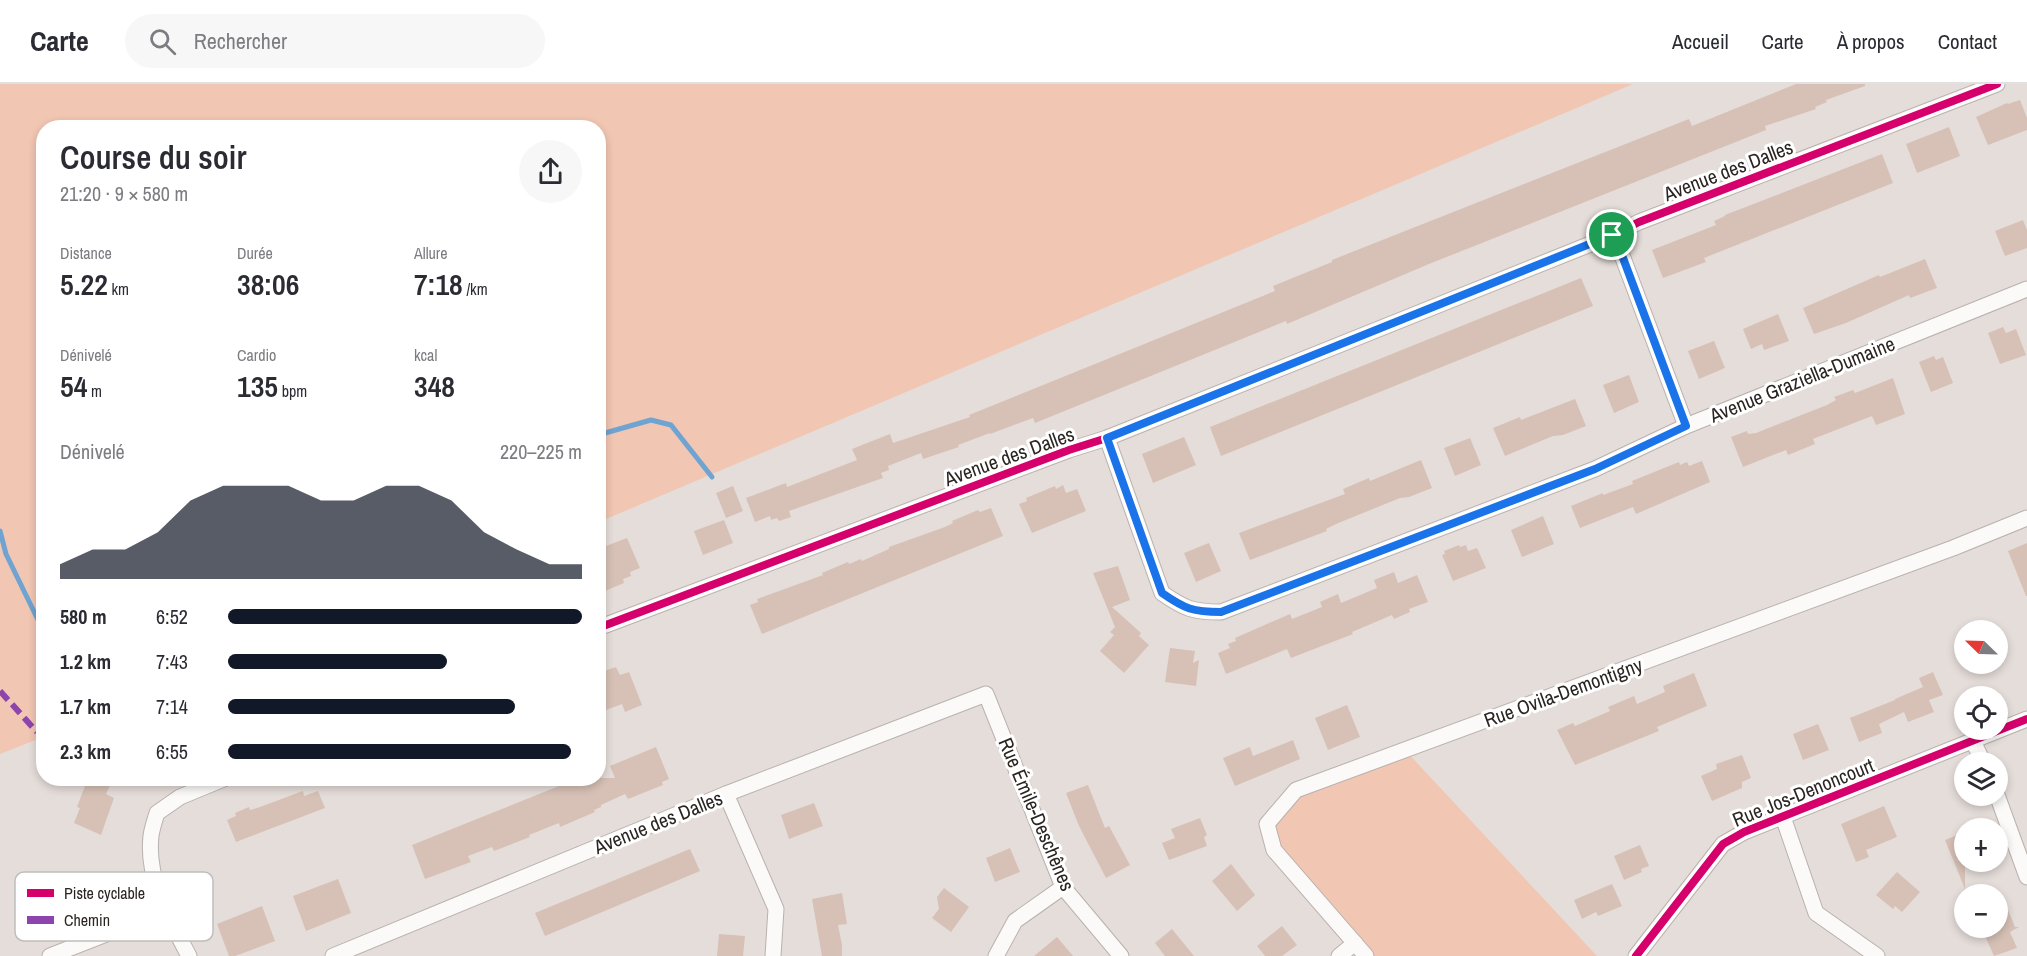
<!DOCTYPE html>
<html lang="fr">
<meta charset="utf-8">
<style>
body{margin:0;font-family:"Archivo Narrow",sans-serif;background:#f7f7f7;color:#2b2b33;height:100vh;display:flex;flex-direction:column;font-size:22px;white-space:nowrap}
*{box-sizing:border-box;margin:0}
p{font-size:20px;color:#7c7c81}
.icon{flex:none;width:33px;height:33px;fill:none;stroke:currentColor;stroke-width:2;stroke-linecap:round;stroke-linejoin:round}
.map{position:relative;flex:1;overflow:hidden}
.drawer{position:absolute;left:36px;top:36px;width:570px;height:666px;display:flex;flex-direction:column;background:#fff;border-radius:24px;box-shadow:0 3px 9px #0003}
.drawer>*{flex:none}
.needle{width:39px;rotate:293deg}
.fabs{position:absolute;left:1954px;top:536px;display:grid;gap:12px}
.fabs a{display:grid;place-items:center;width:54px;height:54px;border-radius:50%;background:#fff;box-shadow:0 3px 9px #0003;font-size:30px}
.pin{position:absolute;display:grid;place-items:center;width:51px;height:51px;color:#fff;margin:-26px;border:3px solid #fff;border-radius:50%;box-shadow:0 2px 6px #0007}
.round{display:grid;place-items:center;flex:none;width:63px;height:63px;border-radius:32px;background:#f7f7f7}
.overview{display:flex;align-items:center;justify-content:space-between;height:102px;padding:0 24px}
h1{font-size:33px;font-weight:600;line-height:45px}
.figures{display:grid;grid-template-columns:repeat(3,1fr);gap:9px;height:102px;padding:6px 24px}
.figures div{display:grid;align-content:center}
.figures b{font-size:30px;font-weight:600}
.figures small{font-size:16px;font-weight:400}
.figures p{font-size:16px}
.chart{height:168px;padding:12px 24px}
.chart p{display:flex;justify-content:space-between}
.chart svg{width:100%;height:108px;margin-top:6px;fill:#111827;opacity:.7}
ul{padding:0 24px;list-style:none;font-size:20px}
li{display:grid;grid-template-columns:96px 72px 1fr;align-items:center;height:45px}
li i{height:15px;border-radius:8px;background:#111827}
header{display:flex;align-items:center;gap:36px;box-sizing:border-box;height:84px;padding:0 30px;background:#fff;border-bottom:2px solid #e1e1e2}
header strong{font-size:28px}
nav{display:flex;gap:33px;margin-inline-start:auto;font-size:21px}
.search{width:420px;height:54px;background:#f7f7f7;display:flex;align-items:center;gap:15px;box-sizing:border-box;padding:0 21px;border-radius:33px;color:#7c7c81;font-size:22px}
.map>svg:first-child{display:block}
</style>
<header>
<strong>Carte</strong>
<div class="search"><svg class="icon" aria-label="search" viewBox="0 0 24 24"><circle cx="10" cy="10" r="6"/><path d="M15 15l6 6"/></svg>Rechercher</div>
<nav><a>Accueil</a><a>Carte</a><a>À propos</a><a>Contact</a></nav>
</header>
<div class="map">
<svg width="2027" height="872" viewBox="0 0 2027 872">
<rect width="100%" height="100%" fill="#e5ddd9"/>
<g fill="#f1c6b2">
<polygon points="0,0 1633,0 599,438 598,44 44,44 43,653 0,670"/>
<polygon points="1405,666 1597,872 1366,872 1274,766 1267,740 1296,706"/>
</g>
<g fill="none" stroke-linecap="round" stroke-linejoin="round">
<g stroke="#6fa3d1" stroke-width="5">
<polyline points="598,351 651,336 671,341 712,393"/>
<polyline points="0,447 6,470 40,540 44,539"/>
</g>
</g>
<g fill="#d7c1b6">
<polygon points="1796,0 1865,0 1865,2 1826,16 1827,18 1815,23 1816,25 1765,42 1766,46 1429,180 1287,240 1286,237 1035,339 1033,334 990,350 990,349 958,361 959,363 923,375 921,369 888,382 889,386 881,389 883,394 789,427 791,433 779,437 777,434 771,436 770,432 755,438 746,414 786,399 787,403 857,376 852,365 890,350 893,359 970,333 969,331 1275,207 1273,202 1332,178 1332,176 1352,168 1689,35 1692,42"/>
<polygon points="2020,16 2027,34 2027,46 1988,61 1976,33 2007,19 2008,20"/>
<polygon points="1949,43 1960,72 1917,89 1906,60"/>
<polygon points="1882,70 1893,99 1704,174 1706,178 1663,194 1652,166 1716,141 1714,137 1725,132 1725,131"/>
<polygon points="2023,136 2027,146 2027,164 2005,172 1995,147"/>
<polygon points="1925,175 1937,204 1910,214 1909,211 1846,239 1814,250 1803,224 1879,191 1880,193"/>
<polygon points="1581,194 1593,222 1221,372 1210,343"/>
<polygon points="1778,230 1789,257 1764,266 1762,260 1751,265 1743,245"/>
<polygon points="2003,243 2006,249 2016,245 2026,271 2000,280 1988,249"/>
<polygon points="1714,257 1725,284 1699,295 1688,267"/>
<polygon points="1934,272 1936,276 1943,273 1953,299 1931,308 1919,278"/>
<polygon points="1629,291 1639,318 1614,329 1603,301"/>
<polygon points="1893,294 1905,330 1876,341 1872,332 1813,355 1815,360 1788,371 1786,366 1743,383 1731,353 1747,347 1748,350 1756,349 1827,321 1836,316 1834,313 1853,306 1855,309"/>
<polygon points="1575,315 1586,342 1563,351 1553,352 1505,372 1493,344 1520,333 1521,336"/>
<polygon points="1184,353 1196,381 1153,399 1142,370"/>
<polygon points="1470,354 1481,381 1455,392 1444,364"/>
<polygon points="1421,376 1432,404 1409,413 1400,414 1336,440 1326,445 1327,447 1250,476 1239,449 1345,410 1343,405 1369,394 1370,397"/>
<polygon points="1702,377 1710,398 1636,430 1633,423 1580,444 1571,422 1603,409 1603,411 1633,400 1632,397 1679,378 1680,381 1687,378 1689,382"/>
<polygon points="1063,401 1066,409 1077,405 1086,427 1032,449 1019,420 1027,417 1026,414 1055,402 1056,405"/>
<polygon points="733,402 743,427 726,434 716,409"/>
<polygon points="991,424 1003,452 762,550 750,521 758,518 757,515 823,491 822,489 848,478 849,480 861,475 862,477 889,465 889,463 945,443 953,439 952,437 978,426 980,428"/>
<polygon points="1543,432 1554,460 1522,473 1511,446"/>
<polygon points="724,436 733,459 703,471 694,447"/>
<polygon points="627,454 640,484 630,488 631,492 623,495 624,499 605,507 598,490 598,465"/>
<polygon points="1209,459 1221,487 1196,498 1184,469"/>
<polygon points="2027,459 2027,512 2026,512 2008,467"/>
<polygon points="1459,461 1460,463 1466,461 1468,467 1477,464 1486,484 1453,497 1442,471 1445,470 1444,467"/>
<polygon points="1118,482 1130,516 1112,523 1141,549 1139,552 1149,561 1124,589 1100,567 1114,551 1110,548 1115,543 1093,489"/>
<polygon points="1394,488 1398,499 1417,491 1428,518 1409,525 1410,528 1394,535 1392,531 1352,548 1353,550 1291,574 1287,565 1226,590 1218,569 1230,564 1228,560 1236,557 1235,554 1290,530 1292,535 1322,523 1320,518 1338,510 1341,519 1377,504 1374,496"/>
<polygon points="1170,564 1195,567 1193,579 1199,576 1196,602 1165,598"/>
<polygon points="616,583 620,591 629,588 642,621 625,628 622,620 598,629 598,589"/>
<polygon points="1933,588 1943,611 1929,616 1934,628 1908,638 1904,628 1879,640 1882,649 1859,658 1850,634 1895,616 1895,615 1923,603 1919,594"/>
<polygon points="1694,589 1707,622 1657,643 1659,647 1575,681 1557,646 1573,639 1575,642 1610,627 1608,623 1634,612 1637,620 1665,608 1663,602"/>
<polygon points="1347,621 1360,653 1328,666 1315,634"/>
<polygon points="1818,640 1829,666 1803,676 1793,650"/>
<polygon points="1293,656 1300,675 1235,702 1223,674 1250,663 1253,672"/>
<polygon points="656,663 669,695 662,698 663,701 628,715 625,710 601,721 601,723 594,726 595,728 560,743 559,739 529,751 530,753 494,767 492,763 468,772 471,778 425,795 412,761 579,694 615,694 610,682"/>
<polygon points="1742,671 1751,694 1742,698 1742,704 1712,717 1701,692 1717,685 1716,680"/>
<polygon points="88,694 100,694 111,699 106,710 114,714 101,751 74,739 80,724 77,723"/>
<polygon points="1088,701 1105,744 1109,742 1130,781 1106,794 1079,742 1066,709"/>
<polygon points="303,707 304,712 318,707 325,724 236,758 227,736 236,732 235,729 249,723 250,726 260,723"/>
<polygon points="814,719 823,742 789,755 781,731"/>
<polygon points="1884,722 1897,753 1866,766 1869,773 1856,778 1841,740"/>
<polygon points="1200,734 1207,751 1204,753 1207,762 1169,776 1162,759 1175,754 1171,745"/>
<polygon points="1965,748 1965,805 1945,756"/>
<polygon points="1640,761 1649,782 1641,785 1642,788 1624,796 1614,772"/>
<polygon points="1010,764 1020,788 995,798 986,774"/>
<polygon points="690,765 700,787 545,852 535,829"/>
<polygon points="1231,780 1255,811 1237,827 1212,797"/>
<polygon points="1897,788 1920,808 1902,828 1895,822 1893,825 1876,811"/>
<polygon points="338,795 351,829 306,847 293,812"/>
<polygon points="1612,800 1622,822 1598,832 1596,828 1582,835 1574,816"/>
<polygon points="944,804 969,823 951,848 932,834 939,825 937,813"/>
<polygon points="842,809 847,840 838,841 842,861 842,872 822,872 812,815"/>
<polygon points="262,822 275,857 235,872 229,872 217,840"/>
<polygon points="2008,826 2015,843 2019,843 2010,848 2017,864 1994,872 1981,843 1998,843 1998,830"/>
<polygon points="1282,842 1297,861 1282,872 1265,872 1257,862"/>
<polygon points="1172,845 1194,872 1165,872 1155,859"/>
<polygon points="719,850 745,852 743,872 717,872"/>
<polygon points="1057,853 1073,872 1034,872"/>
</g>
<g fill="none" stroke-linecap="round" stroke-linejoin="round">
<defs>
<g id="street">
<polyline points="1613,151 1623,174 1686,342"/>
<path d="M1107,354L1162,509C1185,525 1193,528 1221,528L1595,385L1686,342L2027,205"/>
<polyline points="598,544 1069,366 1107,354 1613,151 1639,138 1997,0"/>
<polyline points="1973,657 1983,678"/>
<polyline points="726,710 776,825 773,872"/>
<polyline points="1997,711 2027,793"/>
<polyline points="1783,733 1816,829 1877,872"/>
<polyline points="50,872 165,827"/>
<path d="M189,872C170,836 146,795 151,752C152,744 155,736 157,729L180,713L226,694"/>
<polyline points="333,872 726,710 986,610 1063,803 1121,872"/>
<polyline points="996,872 1015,837 1063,803"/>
<polyline points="1339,872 1355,859"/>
<polyline points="1366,872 1274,766 1267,740 1296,706 1953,464 2027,434"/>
<polyline points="1636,872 1723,760 1744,748 2027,635"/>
</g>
</defs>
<use href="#street" stroke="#b8b1ae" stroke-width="17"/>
<use href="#street" stroke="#fbfaf9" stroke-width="15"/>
<polyline stroke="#8e44ad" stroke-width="6" stroke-dasharray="12 6" stroke-linecap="butt" points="0,607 37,648"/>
<defs>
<g id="cycleway">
<polyline points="598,544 1069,366 1107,354 1613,151 1639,138 1997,0"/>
<polyline points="1636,872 1723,760 1744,748 2027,635"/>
</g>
</defs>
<use href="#cycleway" stroke="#fff" stroke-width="11"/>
<use href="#cycleway" stroke="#d6006c" stroke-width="8"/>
</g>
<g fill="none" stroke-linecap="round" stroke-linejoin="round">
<defs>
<path id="route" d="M1612,151L1623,174L1686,342L1595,385L1221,528C1193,528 1185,525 1162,509L1107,354Z"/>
</defs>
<use href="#route" stroke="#fff" stroke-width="12"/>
<use href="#route" stroke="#1a73e8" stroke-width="8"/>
</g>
<g text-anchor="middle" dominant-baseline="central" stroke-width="6" stroke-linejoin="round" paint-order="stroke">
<g font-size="20" fill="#2b2522" stroke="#fff">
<text transform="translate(1728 86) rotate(-21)">Avenue des Dalles</text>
<text transform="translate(1802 295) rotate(-22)">Avenue Graziella-Dumaine</text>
<text transform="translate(1009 372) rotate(-20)">Avenue des Dalles</text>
<text transform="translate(1563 608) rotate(-20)">Rue Ovila-Demontigny</text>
<text transform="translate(1803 708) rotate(-22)">Rue Jos-Denoncourt</text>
<text transform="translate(1037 730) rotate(67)">Rue Émile-Deschênes</text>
<text transform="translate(658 738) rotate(-22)">Avenue des Dalles</text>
</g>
</g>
<rect x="15" y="788" width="198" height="69" rx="9" fill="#fff" stroke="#bfbebd" stroke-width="1.5"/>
<rect x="27" y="805" width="27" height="8" fill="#d6006c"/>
<rect x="27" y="832" width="27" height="8" fill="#8e44ad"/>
<g font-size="16" fill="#2b2522">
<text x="64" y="815">Piste cyclable</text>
<text x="64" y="842">Chemin</text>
</g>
</svg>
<div class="fabs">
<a><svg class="needle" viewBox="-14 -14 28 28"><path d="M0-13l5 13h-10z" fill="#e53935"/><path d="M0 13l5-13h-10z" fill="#7c7c81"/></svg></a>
<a><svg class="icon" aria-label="locate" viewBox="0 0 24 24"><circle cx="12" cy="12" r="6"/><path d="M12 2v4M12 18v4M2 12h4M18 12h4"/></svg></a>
<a><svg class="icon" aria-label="layers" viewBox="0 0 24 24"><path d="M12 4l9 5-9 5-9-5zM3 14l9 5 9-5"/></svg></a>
<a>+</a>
<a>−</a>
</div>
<div class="pin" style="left:1612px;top:151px;background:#1e9e55"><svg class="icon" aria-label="arrive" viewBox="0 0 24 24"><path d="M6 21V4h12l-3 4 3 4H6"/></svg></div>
<section class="drawer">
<div class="overview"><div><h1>Course du soir</h1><p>21:20 · 9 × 580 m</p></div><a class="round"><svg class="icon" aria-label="share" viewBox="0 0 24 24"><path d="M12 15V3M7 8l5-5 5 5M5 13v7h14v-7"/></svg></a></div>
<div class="figures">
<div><p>Distance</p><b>5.22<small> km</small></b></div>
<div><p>Durée</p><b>38:06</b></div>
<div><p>Allure</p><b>7:18<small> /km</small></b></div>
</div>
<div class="figures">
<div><p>Dénivelé</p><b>54<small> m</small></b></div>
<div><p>Cardio</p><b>135<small> bpm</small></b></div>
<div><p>kcal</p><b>348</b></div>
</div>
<div class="chart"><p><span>Dénivelé</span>220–225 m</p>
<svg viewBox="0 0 160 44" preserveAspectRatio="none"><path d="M0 44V38L10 32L20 32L30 25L40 12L50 6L60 6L70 6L80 12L90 12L100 6L110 6L120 12L130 25L140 32L150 38L160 38V44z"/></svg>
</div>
<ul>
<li><b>580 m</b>6:52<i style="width:100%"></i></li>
<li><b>1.2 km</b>7:43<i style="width:62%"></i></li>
<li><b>1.7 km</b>7:14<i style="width:81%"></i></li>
<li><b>2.3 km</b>6:55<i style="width:97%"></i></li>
</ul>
</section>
</div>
